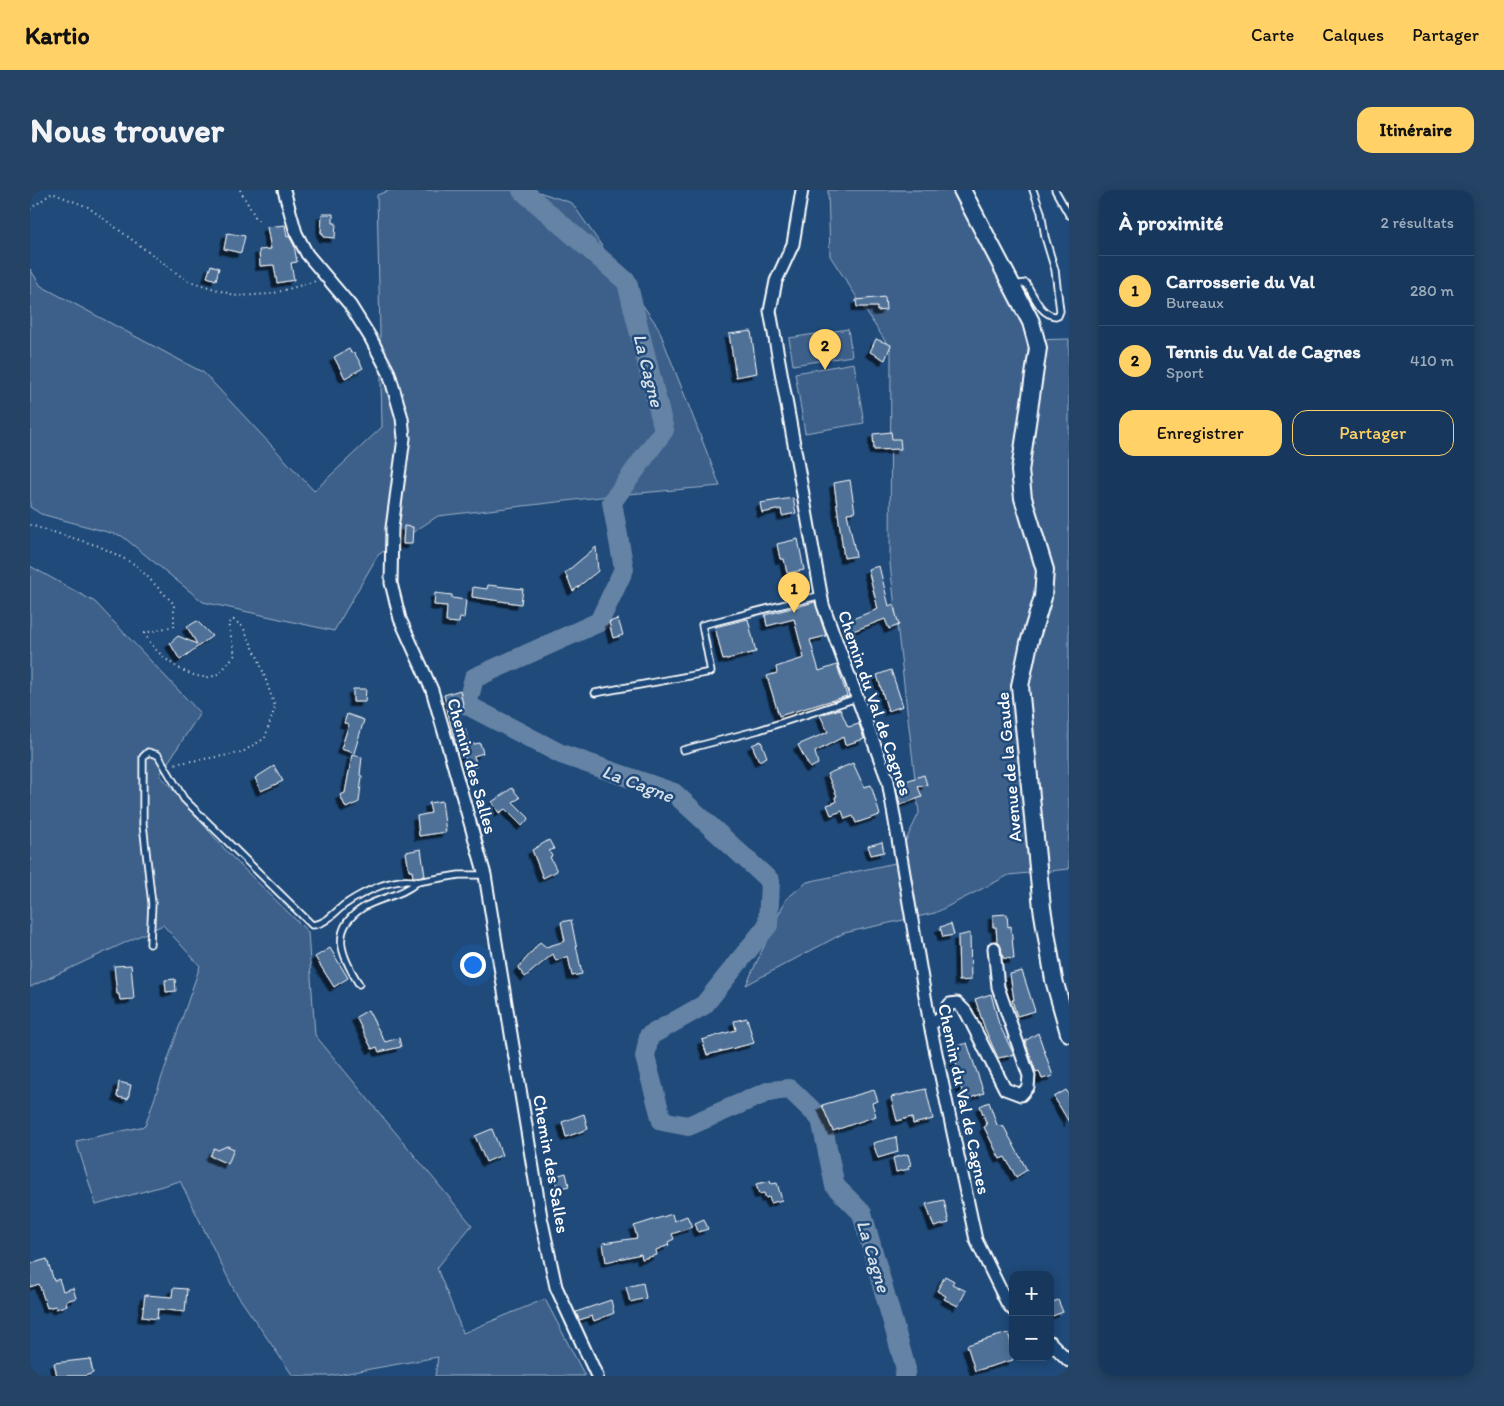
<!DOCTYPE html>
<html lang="fr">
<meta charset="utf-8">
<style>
body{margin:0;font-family:Itim,sans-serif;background:#244365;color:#f1f3f6}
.controls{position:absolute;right:15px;bottom:15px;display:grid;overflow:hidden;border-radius:10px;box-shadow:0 2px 12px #0003}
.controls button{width:45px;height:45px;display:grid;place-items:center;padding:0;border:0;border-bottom:1px solid #365272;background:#17385c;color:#f1f3f6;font:25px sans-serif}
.you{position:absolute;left:442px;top:774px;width:18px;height:18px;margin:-12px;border:4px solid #fff;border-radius:50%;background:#1a73e8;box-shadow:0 0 0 8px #1a73e833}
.badge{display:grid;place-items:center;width:32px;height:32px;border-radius:50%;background:#ffd166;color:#111;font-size:16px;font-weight:700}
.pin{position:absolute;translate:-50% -41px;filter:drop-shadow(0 1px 2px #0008)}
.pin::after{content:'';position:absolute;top:26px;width:18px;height:15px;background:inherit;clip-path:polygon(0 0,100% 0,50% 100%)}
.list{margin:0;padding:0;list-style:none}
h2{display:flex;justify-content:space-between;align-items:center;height:65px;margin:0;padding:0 20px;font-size:21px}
h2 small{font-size:16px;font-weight:400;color:#9eacbb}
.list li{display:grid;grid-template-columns:32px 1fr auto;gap:15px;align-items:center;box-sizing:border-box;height:70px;padding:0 20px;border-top:1px solid #365272}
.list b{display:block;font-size:19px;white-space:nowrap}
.list p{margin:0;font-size:16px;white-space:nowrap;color:#9eacbb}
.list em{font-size:16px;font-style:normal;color:#9eacbb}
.actions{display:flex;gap:10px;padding:15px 20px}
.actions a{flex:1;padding:11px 0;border:1px solid #ffd166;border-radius:15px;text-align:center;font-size:18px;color:#ffd166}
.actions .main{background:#ffd166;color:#111}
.map{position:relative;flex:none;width:1039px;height:1186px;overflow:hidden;border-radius:15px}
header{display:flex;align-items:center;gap:30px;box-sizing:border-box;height:70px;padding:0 25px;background:#ffd166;color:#111}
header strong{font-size:24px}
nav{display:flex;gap:28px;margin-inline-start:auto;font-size:18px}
.intro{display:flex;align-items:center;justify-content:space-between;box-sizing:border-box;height:120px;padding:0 30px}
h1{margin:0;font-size:35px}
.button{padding:12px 22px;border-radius:15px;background:#ffd166;color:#111;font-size:18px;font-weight:700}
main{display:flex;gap:30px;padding:0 30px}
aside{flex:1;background:#17385c;border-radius:15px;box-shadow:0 2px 12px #0003}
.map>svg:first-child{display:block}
.green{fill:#3c618b;stroke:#9eb0c5}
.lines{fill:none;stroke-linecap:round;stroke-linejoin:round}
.river{stroke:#6583a4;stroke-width:20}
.building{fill:#507197;stroke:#fff;filter:url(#shadow)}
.lane-casing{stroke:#fff;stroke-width:9}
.street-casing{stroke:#fff;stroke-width:15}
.secondary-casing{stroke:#fff;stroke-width:20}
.path{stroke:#fff;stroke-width:2;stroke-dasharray:1 4;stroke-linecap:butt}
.lane{stroke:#1f4a7a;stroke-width:5.5}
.street{stroke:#1f4a7a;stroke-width:11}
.secondary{stroke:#1f4a7a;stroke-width:16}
.labels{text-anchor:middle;stroke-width:5;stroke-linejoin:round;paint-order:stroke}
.street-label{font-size:18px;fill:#fff;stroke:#1f4a7a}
.water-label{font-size:19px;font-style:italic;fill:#d8e0e8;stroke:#1f4a7a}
</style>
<header>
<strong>Kartio</strong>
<nav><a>Carte</a><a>Calques</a><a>Partager</a></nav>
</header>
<div class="intro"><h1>Nous trouver</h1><a class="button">Itinéraire</a></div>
<main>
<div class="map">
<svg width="1039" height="1186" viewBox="0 0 1039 1186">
<defs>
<filter id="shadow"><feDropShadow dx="-4.5" dy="4.5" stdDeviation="0" flood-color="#0009"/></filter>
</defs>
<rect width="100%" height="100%" fill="#1f4a7a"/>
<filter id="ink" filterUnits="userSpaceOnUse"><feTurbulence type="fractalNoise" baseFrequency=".02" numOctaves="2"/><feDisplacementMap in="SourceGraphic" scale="10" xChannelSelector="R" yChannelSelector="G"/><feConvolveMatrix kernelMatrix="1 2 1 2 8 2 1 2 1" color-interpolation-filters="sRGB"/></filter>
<g filter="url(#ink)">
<path class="green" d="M360,0H503L542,13L628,137L690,296L587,305L408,326L348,365L304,441L173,412L92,346L11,324L0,317V79L11,96L174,183L284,301L352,237L347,5Z
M798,0H923L974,91L999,150L1039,149V679L979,685L905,723L814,743L716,795L756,709L777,692L865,673L889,623L860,374L861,160L800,66Z
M818,139L822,166L763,175L759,148Z
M824,173L834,233L775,243L765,183Z
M0,376L65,412L170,523L130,585L199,664L278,742L285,845L442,1035L407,1078L433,1143L515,1109L555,1186H405L408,1167L301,1186H263L204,1100L150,991L66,1015L46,951L115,936L170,776L133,735L0,797Z"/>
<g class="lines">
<path class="river" d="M492,0L597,92L634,240L582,312L594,379L569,432L444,488L437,515L531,564L644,603L740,691L738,735L674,815L619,846L615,867L632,931L658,936L740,901L760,899L791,929L805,996L832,1023L876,1179L874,1186"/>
</g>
<path class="building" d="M292,24H303V33H306L305,48L293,47V43H291Z
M255,35L257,47L259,46L264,55L267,72L261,73L264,90L247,93L244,75L230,76L229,60L241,59L237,37Z
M197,43L215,46L211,63L194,59Z
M181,75L189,78L186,90L177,87Z
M855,107L856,120L847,121V117H827L826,110Z
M721,141L727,183L706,187L699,144Z
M846,149L861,155L855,170L840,162Z
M319,159L322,164L324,162L333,178L315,188L304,167Z
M861,242L862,249H870L871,259L844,260L843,244Z
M820,290L825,322L817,323L826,366L814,368L804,293Z
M763,308L766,323L752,326L751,319L732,323L730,313Z
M374,336L383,337L382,354H373Z
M768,349L774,380L757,383L754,369H750L747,354Z
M566,357L568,381L543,401L535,383Z
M849,376L859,416L863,414L869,435L859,439L855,429L815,444L812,433L848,419L838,379Z
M458,395L493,399L491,414L442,407L443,397L457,399Z
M405,403L422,405V408L436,410L434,428L430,427L429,433L416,432L417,416L404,415Z
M785,412L796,446L780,450L789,481L807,475L817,506L749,526L737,486L747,483L746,477L774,468L764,429L737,436L735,425Z
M588,429L593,445L583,448L579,432Z
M718,429L726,462L693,470L685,437Z
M167,431L182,446L150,470L140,453L148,446L167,454L157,437Z
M861,480L873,516L858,521L847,485Z
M323,499H336L335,512H323Z
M430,500L434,519L428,521L433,539L435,538L439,555L450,553L453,563L444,566L447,576L439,579L432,559L427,561L414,505Z
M810,519L818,537L829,534L834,549L815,555L813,547L785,562L788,574L780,578L768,555L798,542L790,525Z
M317,524L334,530L324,563L311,559L319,534L314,533Z
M731,551L737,567L729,571L722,555Z
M322,565L332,567L330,585L332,586L329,612L316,618L310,605L315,603Z
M823,573L834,597L841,595L850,625L826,633L823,626L815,629L812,621L801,625L797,615L806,612L805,607L807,606L797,584Z
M244,576L253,591L231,601L225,588Z
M894,585L897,595L888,597L892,607L870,615L864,587L867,586L873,592Z
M482,598L490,608L483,612L499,628L492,636L475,619L469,623L462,612Z
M412,611L416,642L389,646L387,626L401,623L399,613Z
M519,650L524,659L519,661L522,666L520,667L527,681L513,688L502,660Z
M852,652L854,662L841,665L838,656Z
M391,659L395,686L383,687L382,681H379L376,662Z
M977,724L978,737L981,736L984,769L973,768L971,757L967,751L966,737H963V725Z
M541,730L552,784L542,786L538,766L526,771L523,764L495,787L488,778L510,752L516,757L535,751L531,732Z
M921,734L924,745L913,747L910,737Z
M940,743L941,790L929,791L928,746Z
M300,758L318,788L304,797L285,767Z
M101,775L104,809L90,810L89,804H87L84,776Z
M992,781L1005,821L987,826L982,810H984L980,784Z
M145,789L146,801L136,802L135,790Z
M961,804L969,834L984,865L968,868L955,839L945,809Z
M338,820L355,852L369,848L371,857L349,862L347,857L342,859L326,827Z
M717,828L724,853L677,865L672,850L706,840L704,831Z
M1008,843L1023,886L1012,889L1009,881L1006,882L995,851Z
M937,853L954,903L935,910L928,889H931L921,858Z
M89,892L101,895L98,909L87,907Z
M896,899L903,929L883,934L882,927L867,931L861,907Z
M844,900L848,911L842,913L846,926L803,941L792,915Z
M1036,900L1039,905V932L1024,907Z
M959,912L967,935L974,937L997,980L986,987L975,967L970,969L954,937L957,935L950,916Z
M554,924L558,939L536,947L532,932Z
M462,939L472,965L456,972L445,946Z
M866,947L868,962L848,968L843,953Z
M197,956L204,959L198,974L180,966L184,958L188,960Z
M878,964L881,975L878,976L879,979L866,982L863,968Z
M536,983L539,996L527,999L525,986Z
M740,991L741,994L747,993L752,1010L741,1013L739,1007L736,1008L734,1003L729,1004L726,994Z
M914,1010L919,1033L904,1037L896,1014Z
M642,1024L644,1031L657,1026L662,1037L642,1044L644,1049L638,1052L639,1055L626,1060L627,1065L612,1069L611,1064L576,1072L573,1053L607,1048L604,1036Z
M674,1029L678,1039L668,1042L665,1033Z
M17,1069L24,1091L29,1089L33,1101L43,1098L46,1108L36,1111L37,1115L26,1119L25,1116L17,1118L9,1094L0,1097V1074Z
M915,1086L924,1091L922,1094L936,1101L928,1116L914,1109L916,1106L907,1101Z
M613,1093L616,1108L600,1112L596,1097Z
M143,1098L157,1099L155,1122L128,1119L127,1129L112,1127L115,1105L142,1107Z
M581,1110L584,1123L564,1131L562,1126L549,1130L546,1122Z
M1028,1110L1033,1122L1020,1127V1113Z
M978,1143L983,1159V1170L945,1181L937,1155Z
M60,1169L63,1183L55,1186H27L24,1173Z"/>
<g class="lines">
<g class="lane-casing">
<path id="lane" d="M1025,0L1039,25
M984,95L996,93C1004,106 1011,127 1028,126L1030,121L1025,80L1015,47L1011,22L1003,0
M565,503L681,482L672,435L792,405
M653,560L729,540L827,508
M120,754L122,714L113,634V567L118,562L128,565L154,609L282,735C296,734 304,723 314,715C333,702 364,686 387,692L429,685H455
M329,794C312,767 298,739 334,717C351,707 372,706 387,692"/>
</g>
<g class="street-casing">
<path id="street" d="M254,0L266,43L277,64L320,115L340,147L359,183L372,228L374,248L362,338L361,393L370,429L402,500L455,685L511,1027L526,1097L567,1186
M772,0L763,54L746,91L740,121L793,415L858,591L900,835L946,1050L977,1113L983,1120
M900,835L911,827L920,814L927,813L936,822L975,899L991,905L998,897L999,886L968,797L964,758
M1020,1152L1039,1171"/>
</g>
<g class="secondary-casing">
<path id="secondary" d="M932,0L1001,132L1008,158L990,281L993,308L1015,380L1013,407L999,453L990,496L1012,718L1024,790L1039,843"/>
</g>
<path class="path" d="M210,0L227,30L232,31
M0,19L22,3L58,17L156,90L207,106L241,104L286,91
M0,335L69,356L106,375L144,414V436L115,443C122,463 164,496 186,485C193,481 199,471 205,465L198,433L204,430L213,437L229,470L245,517L235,548L211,563L143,574"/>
<use href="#lane" class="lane"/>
<use href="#street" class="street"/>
<use href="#secondary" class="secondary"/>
</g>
</g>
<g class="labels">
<g class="street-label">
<text transform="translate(845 513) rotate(71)" y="6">Chemin du Val de Cagnes</text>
<text transform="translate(442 576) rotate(74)" y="6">Chemin des Salles</text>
<text transform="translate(979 577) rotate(-95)" y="6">Avenue de la Gaude</text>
<text transform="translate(934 909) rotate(78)" y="6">Chemin du Val de Cagnes</text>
<text transform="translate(521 974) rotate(80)" y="6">Chemin des Salles</text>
</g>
<g class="water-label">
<text transform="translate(619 180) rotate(76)" y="7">La Cagne</text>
<text transform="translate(608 593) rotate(21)" y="7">La Cagne</text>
<text transform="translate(844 1066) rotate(73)" y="7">La Cagne</text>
</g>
</g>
</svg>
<div class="controls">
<button>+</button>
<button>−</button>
</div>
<div class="you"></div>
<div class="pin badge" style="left:764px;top:423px">1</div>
<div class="pin badge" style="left:795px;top:180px">2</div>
</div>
<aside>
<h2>À proximité<small>2 résultats</small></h2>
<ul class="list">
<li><span class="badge">1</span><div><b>Carrosserie du Val</b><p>Bureaux</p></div><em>280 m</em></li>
<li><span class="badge">2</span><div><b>Tennis du Val de Cagnes</b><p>Sport</p></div><em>410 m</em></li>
</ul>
<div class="actions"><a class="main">Enregistrer</a><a>Partager</a></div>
</aside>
</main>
